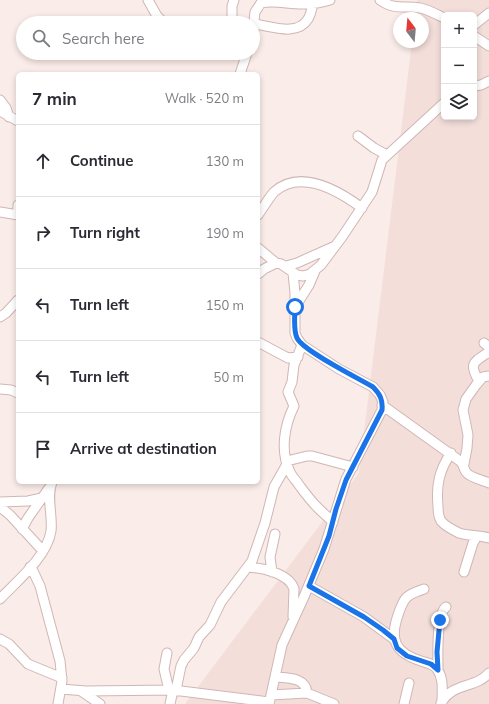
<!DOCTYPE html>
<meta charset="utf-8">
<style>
body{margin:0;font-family:Mulish,sans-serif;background:#f2f2f3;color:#2b2b33}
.controls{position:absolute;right:12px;top:12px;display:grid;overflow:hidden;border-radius:6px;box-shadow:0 2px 6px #0003}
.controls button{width:36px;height:36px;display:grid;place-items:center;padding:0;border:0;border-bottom:1px solid #e1e1e2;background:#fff;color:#2b2b33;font:20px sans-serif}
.compass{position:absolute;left:393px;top:12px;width:36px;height:36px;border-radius:50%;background:#fff;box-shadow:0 2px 6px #0003;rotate:344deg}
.stop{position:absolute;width:12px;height:12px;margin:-9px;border:3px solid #1a73e8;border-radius:50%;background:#fff}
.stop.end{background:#1a73e8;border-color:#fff;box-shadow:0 1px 4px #0008}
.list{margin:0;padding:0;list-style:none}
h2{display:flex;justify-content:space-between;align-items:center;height:52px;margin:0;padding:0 16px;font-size:17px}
h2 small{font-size:13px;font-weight:400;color:#7c7c81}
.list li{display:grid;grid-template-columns:26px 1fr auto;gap:12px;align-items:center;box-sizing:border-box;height:72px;padding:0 16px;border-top:1px solid #e1e1e2}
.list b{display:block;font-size:15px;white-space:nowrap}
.list em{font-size:13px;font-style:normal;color:#7c7c81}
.icon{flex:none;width:22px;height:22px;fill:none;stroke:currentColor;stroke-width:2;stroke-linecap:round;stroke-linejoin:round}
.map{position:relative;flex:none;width:489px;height:704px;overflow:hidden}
.search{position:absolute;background:#fff;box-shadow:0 2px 6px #0003;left:16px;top:16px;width:244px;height:44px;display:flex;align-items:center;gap:10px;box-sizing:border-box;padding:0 14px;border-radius:22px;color:#7c7c81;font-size:15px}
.panel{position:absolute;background:#fff;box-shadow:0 2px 6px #0003;left:16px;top:72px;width:244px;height:412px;border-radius:6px}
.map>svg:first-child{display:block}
.residential{fill:#f3deda;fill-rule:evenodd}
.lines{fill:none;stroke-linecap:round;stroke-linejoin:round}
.minor-casing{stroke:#d0b6b5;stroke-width:11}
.minor{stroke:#fff;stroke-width:9}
.route{stroke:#1a73e8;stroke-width:5}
</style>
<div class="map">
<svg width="489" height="704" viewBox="0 0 489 704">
<rect width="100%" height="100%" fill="#faece8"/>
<path class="residential" d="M417,0H489V704H185L359,473L412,42H423V18H414ZM444,15H474V117H444Z"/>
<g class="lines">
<g class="minor-casing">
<path id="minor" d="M148,0L157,16L164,23
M380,0C396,11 404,5 420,8C429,10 436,14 444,18
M232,23V6L234,0
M254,24C271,26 297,37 308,19C311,14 312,8 313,3
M474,25L489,13
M253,30L255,12L261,3C274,0 288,4 302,4C311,4 321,3 330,0
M474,36L489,46
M234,53L246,56
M240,74L247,53
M474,86L481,85L489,81
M0,100L6,108L9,117
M0,111L18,121
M358,136L374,148L387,155
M18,205V212
M0,212L18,215
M258,215C263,208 268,199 274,192C301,168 339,191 362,208
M258,248L276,263
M286,266L297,263L335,246
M258,274L264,269L276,263L281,264L297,275L303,276L310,274L321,265L342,237L372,192L382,160L444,103
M295,307L309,285L315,271
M0,317L6,313L18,300
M258,342L288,358L298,357
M484,343L489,347
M302,345L294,365L292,382L288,392L294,406C284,426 280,452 290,472C292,477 297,481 299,485C305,493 310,500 317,507C322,512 327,516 333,522
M479,381C468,363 474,362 489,352
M0,389L11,390L18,393
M382,405L460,461C464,464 463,468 466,472C470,478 483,480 489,483
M451,453C439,470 436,486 438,506C438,511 438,516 441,521C445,526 453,530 459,533C468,536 479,535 489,538
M287,461L307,456H312L353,467
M464,464L467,448L468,435L463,410L466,399L476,385L483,377L489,376
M0,502L28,501L42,498
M0,507L10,515L43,551
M22,529L28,518L49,488
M30,567L33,571L40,586L60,661L62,681L58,704
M248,567C262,568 289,573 294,589L293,617
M272,572L270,557L275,534
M464,572L473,543L477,536
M309,586L364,617L394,639
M424,589C406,595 404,597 398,615C389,641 396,653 421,661C427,663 434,664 437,669C444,678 442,691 442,702
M0,599C17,581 47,557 51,531C53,515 46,498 52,482
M0,639L9,644L28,664L62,678
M167,653L164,669L169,690
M438,670C438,657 436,614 446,607
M275,677C287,678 306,677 307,693
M61,689L86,691L173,690L269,702
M176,690L181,666L184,660L194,648L199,637L210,625L221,602L252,561L265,523L274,487L287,464
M81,691L100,704
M271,695L307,693L334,704
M441,703C453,682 475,689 489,673
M170,704L173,690
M269,704L282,645L303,599L324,549L346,479L382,410L383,402L380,395L373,387L339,369L302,345L297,338L295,333V293L293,273
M404,704L409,683"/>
</g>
<use href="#minor" class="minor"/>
</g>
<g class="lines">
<path class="route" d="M295,307C295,316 293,329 297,338C303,351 358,378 373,387C380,394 383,400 382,410L346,480L336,509L329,536L309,586L364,617L383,630L394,639L397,648L407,656L431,664L438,670L437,652L440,620"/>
</g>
</svg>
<div class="controls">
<button>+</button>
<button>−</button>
<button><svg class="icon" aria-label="layers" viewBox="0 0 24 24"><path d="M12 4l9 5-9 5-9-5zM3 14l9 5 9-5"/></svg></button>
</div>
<svg class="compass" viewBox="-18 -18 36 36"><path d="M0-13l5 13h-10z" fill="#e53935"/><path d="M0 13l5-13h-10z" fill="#7c7c81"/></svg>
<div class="stop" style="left:295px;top:307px"></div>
<div class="stop end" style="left:440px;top:620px"></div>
<div class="search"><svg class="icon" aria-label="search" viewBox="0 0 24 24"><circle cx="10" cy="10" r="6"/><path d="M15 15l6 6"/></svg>Search here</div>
<section class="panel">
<h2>7 min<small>Walk · 520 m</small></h2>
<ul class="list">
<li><svg class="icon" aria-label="ahead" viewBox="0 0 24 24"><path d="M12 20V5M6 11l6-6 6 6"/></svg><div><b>Continue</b></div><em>130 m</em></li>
<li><svg class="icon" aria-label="right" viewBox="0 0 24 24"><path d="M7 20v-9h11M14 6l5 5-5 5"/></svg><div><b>Turn right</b></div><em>190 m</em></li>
<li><svg class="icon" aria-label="left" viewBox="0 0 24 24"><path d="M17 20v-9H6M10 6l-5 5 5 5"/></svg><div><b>Turn left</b></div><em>150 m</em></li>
<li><svg class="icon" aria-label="left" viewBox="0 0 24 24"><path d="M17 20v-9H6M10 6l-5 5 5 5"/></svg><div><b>Turn left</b></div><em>50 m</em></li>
<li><svg class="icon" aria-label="arrive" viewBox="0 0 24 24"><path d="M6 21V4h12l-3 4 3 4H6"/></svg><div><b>Arrive at destination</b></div></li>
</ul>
</section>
</div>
